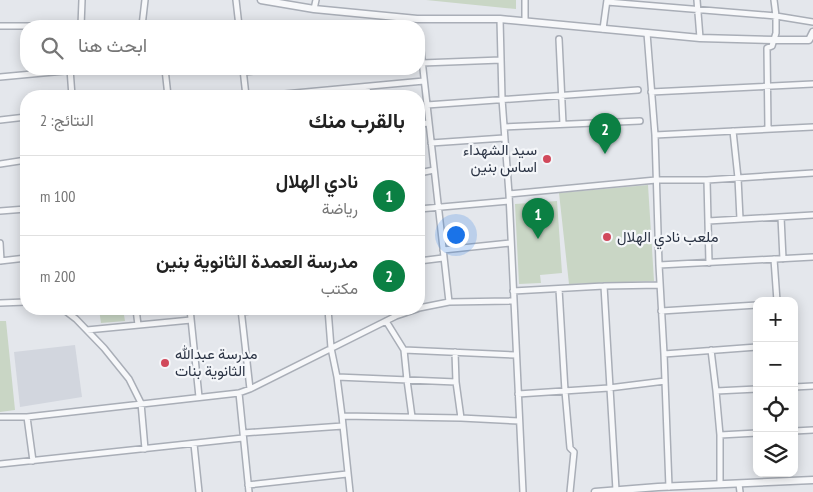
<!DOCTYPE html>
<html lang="ar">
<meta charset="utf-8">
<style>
body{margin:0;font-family:"PT Sans Narrow",Vazirmatn,sans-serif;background:#f6f6f6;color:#222;direction:rtl}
.controls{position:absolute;right:15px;bottom:15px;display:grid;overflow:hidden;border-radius:10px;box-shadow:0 2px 12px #0003}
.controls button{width:45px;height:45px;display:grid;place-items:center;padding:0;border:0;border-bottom:1px solid #e0e0e0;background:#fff;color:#222;font:25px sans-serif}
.you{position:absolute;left:455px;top:234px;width:18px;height:18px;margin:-12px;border:4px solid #fff;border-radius:50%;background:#1a73e8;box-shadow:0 0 0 8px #1a73e833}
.badge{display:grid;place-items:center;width:32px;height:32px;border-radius:50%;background:#0b8043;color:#fff;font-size:16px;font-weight:700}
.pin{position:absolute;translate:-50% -41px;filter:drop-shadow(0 1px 2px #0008)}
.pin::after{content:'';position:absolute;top:26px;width:18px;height:15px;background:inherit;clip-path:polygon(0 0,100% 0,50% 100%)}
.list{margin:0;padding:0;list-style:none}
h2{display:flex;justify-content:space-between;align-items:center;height:65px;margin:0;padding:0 20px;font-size:21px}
h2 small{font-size:16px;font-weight:400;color:#767676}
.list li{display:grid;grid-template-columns:32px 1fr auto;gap:15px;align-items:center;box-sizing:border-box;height:80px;padding:0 20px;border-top:1px solid #e0e0e0}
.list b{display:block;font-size:19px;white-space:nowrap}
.list p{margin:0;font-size:16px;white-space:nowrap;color:#767676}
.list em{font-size:16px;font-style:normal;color:#767676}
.icon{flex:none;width:28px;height:28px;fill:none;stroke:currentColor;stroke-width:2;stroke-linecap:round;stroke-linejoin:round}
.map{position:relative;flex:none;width:813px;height:492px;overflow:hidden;direction:ltr}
.search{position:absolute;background:#fff;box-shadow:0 2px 12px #0003;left:20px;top:20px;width:405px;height:55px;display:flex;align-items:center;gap:12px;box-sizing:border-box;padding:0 18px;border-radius:20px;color:#767676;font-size:19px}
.panel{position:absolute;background:#fff;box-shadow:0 2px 12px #0003;left:20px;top:90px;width:405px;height:225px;border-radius:20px;direction:rtl}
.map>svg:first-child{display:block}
.built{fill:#d2d6de}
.green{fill:#c9d6c5}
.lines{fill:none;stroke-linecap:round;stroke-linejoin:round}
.minor-casing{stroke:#a9aeb7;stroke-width:8}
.tertiary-casing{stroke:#a9aeb7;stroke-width:9}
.minor{stroke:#f7f8fa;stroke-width:5}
.tertiary{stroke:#f7f8fa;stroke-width:6}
.poi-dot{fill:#d1495b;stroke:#f4f6f9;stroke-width:2}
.labels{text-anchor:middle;stroke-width:4.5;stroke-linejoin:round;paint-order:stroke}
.poi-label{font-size:15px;fill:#2b3445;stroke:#f4f6f9;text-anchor:start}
</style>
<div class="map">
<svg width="813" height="492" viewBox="0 0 813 492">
<rect width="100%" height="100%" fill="#e4e7ec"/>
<path class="built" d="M75,345L82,397L20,407L14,352Z"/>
<path class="green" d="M426,0H516V9Z
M648,185L654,281L569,284L559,193Z
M557,201L562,273L540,275L541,283L519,284L515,204Z
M99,309H123L125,321L101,323Z
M0,321H6L15,410L0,412Z"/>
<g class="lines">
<g class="minor-casing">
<path id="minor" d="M236,0L239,26
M697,0L700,38
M607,2L776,16L813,22
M314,9L316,0
M500,19L502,99L509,194L523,492
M525,20V0
M0,26H38
M81,26L82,0
M142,26L145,0
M603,29L607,0
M419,33L449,302
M647,33L655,135L659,265L664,354L669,487
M559,39L563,124
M422,63L501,60
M70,69L72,96
M165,69L168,96
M243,69L246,96
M244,72L272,69
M0,77L86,69
M367,87L368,96
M651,92L813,84
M263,96L424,81
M427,105L638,90
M0,120L26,117
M419,124L429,123
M504,127L640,121
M768,129L767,48L772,46L776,33V16L774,0
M733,131L738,178L740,219
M655,135L813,127
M431,143L504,138
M0,164L26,160
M419,173L434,170
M707,180L709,263
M509,194L656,180H707L813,173
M419,209L509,201
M0,211L26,209
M781,217L783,259
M708,221L813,215
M0,243L1,261
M443,250L511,243
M774,259L777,301
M0,261L26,258
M419,261L443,258
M659,265L813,257
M604,286L616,490
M559,289L565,391L570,448L574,452L570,492
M513,291L604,286L660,285
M0,303L26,302
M419,308L449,302L513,301
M63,309L76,319L104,348L129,379L141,403L145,449
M136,309L138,325
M190,309L199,397
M241,309L250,389
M328,309L331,348L337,377L342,416L350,492
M661,311L757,305
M241,312L265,309
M386,321L404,350L407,380L412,417
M87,330L191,320
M404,350L516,355
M711,350L716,391
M455,352L456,382L461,418
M664,354L757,347
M337,377L456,382
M794,387L813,386
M239,393L249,492
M518,394L609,388L665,381
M342,416L461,418L519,421
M0,417H27L239,393L250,389L396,316L417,309
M27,417L33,461
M794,431L813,430
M243,433L343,426
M720,435L757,433
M194,444L199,492
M0,464L243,438
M720,484V435L716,391L757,389
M739,484L740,492
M248,485L347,474"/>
</g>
<g class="tertiary-casing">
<path id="tertiary" d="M261,0L314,9L417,19H500L700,38L774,40H809L813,32
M595,492L658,487L813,480"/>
</g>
<use href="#minor" class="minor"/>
<use href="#tertiary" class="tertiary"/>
</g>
<g class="poi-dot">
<circle cx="547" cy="159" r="5"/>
<circle cx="607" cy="237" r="5"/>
<circle cx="165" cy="363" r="5"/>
</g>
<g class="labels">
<g class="poi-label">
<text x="537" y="155" text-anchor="end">سيد الشهداء<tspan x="537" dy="17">اساس بنين</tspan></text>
<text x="617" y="242">ملعب نادي الهلال</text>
<text x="175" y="359">مدرسة عبدالله<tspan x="175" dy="17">الثانوية بنات</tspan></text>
</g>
</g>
</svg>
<div class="controls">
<button>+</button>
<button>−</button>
<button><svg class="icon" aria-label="locate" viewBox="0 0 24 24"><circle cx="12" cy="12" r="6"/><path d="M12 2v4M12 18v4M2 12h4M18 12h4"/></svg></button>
<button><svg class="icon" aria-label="layers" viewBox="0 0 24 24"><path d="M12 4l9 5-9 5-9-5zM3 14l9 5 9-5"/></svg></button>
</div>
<div class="you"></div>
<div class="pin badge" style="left:538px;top:239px">1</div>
<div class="pin badge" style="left:605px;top:154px">2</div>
<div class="search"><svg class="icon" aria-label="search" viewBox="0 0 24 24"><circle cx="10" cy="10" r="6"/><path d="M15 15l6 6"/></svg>ابحث هنا</div>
<section class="panel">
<h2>بالقرب منك<small>النتائج: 2</small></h2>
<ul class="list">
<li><span class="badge">1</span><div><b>نادي الهلال</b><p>رياضة</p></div><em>100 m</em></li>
<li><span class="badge">2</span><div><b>مدرسة العمدة الثانوية بنين</b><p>مكتب</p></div><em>200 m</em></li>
</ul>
</section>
</div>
